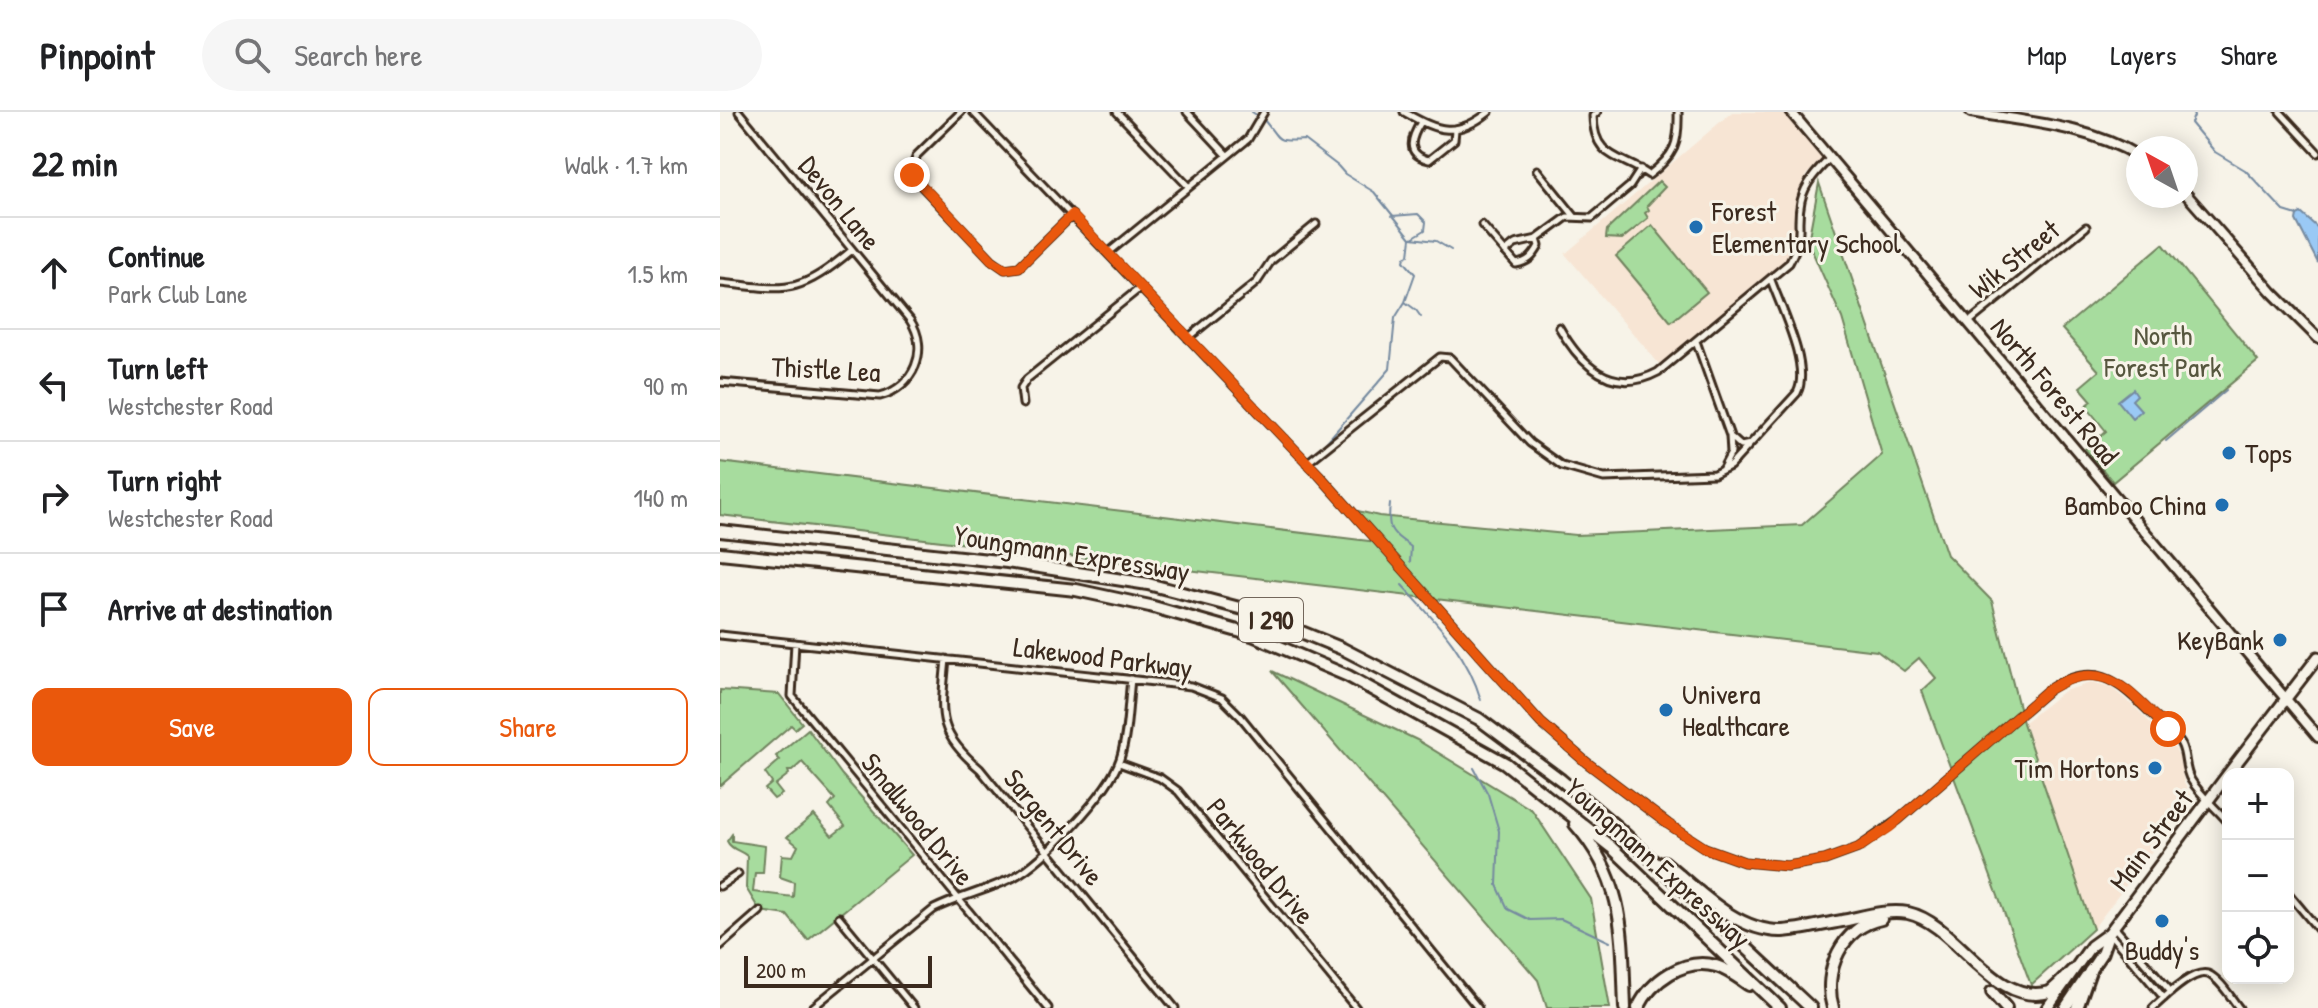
<!DOCTYPE html>
<meta charset="utf-8">
<style>
body{margin:0;font-family:"Patrick Hand",sans-serif;background:#f6f6f6;color:#202124}
.controls{position:absolute;right:24px;bottom:24px;display:grid;overflow:hidden;border-radius:16px;box-shadow:0 4px 20px #0003}
.controls button{width:72px;height:72px;display:grid;place-items:center;padding:0;border:0;border-bottom:2px solid #e0e0e0;background:#fff;color:#202124;font:40px sans-serif}
.compass{position:absolute;left:1406px;top:24px;width:72px;height:72px;border-radius:50%;background:#fff;box-shadow:0 4px 20px #0003;rotate:320deg}
.scale{position:absolute;left:24px;bottom:20px;width:188px;box-sizing:border-box;padding-left:8px;border:4px solid #3b2a1e;border-top:0;font-size:22px;line-height:28px;white-space:nowrap;color:#3b2a1e;-webkit-text-stroke:6px #f7f3e8;paint-order:stroke}
.stop{position:absolute;width:24px;height:24px;margin:-18px;border:6px solid #ea580c;border-radius:50%;background:#fff}
.stop.end{background:#ea580c;border-color:#fff;box-shadow:0 2px 8px #0008}
.list{margin:0;padding:0;list-style:none}
h2{display:flex;justify-content:space-between;align-items:center;height:104px;margin:0;padding:0 32px;font-size:34px}
h2 small{font-size:26px;font-weight:400;color:#757577}
.list li{display:grid;grid-template-columns:52px 1fr auto;gap:24px;align-items:center;box-sizing:border-box;height:112px;padding:0 32px;border-top:2px solid #e0e0e0}
.list b{display:block;font-size:30px;white-space:nowrap}
.list p{margin:0;font-size:26px;white-space:nowrap;color:#757577}
.list em{font-size:26px;font-style:normal;color:#757577}
.actions{display:flex;gap:16px;padding:24px 32px}
.actions a{flex:1;padding:18px 0;border:2px solid #ea580c;border-radius:16px;text-align:center;font-size:28px;color:#ea580c}
.actions .main{background:#ea580c;color:#fff}
.icon{flex:none;width:44px;height:44px;fill:none;stroke:currentColor;stroke-width:2;stroke-linecap:round;stroke-linejoin:round}
.map{position:relative;flex:none;width:1598px;height:896px;overflow:hidden}
header{display:flex;align-items:center;gap:48px;box-sizing:border-box;height:112px;padding:0 40px;background:#fff;border-bottom:2px solid #e0e0e0}
header strong{font-size:38px}
nav{display:flex;gap:44px;margin-inline-start:auto;font-size:28px}
.search{width:560px;height:72px;background:#f6f6f6;display:flex;align-items:center;gap:20px;box-sizing:border-box;padding:0 28px;border-radius:44px;color:#757577;font-size:30px}
main{display:flex}
aside{flex:1;background:#fff}
.map>svg:first-child{display:block}
.built{fill:#f7e5d4}
.green{fill:#a7dc9e;stroke:#71835e;stroke-width:2}
.water{fill:#9ac9f5;stroke:#74899f;stroke-width:2}
.lines{fill:none;stroke-linecap:round;stroke-linejoin:round}
.stream{stroke:#74899f;stroke-width:2}
.street-casing{stroke:#3b2a1e;stroke-width:11}
.secondary-casing{stroke:#3b2a1e;stroke-width:14}
.primary-casing{stroke:#3b2a1e;stroke-width:15}
.highway-casing{stroke:#3b2a1e;stroke-width:16}
.street{stroke:#f7f3e8;stroke-width:5}
.secondary{stroke:#f7f3e8;stroke-width:8}
.primary{stroke:#f7f3e8;stroke-width:9}
.highway{stroke:#f7f3e8;stroke-width:10}
.route{stroke:#ea580c;stroke-width:10}
.poi-dot{fill:#1f6fb2;stroke:#f7f3e8;stroke-width:3}
.labels{text-anchor:middle;stroke-width:6;stroke-linejoin:round;paint-order:stroke}
.shield{fill:#f7f3e8;stroke:#73665b;stroke-width:2}
.shield-label{font-size:26px;font-weight:bold;fill:#3b2a1e}
.street-label{font-size:28px;fill:#3b2a1e;stroke:#f7f3e8}
.poi-label{font-size:28px;fill:#3b2a1e;stroke:#f7f3e8;text-anchor:start}
.park-label{font-size:28px;fill:#56563e;stroke:#f7f3e8}
</style>
<header>
<strong>Pinpoint</strong>
<div class="search"><svg class="icon" aria-label="search" viewBox="0 0 24 24"><circle cx="10" cy="10" r="6"/><path d="M15 15l6 6"/></svg>Search here</div>
<nav><a>Map</a><a>Layers</a><a>Share</a></nav>
</header>
<main>
<aside>
<h2>22 min<small>Walk · 1.7 km</small></h2>
<ul class="list">
<li><svg class="icon" aria-label="ahead" viewBox="0 0 24 24"><path d="M12 20V5M6 11l6-6 6 6"/></svg><div><b>Continue</b><p>Park Club Lane</p></div><em>1.5 km</em></li>
<li><svg class="icon" aria-label="left" viewBox="0 0 24 24"><path d="M17 20v-9H6M10 6l-5 5 5 5"/></svg><div><b>Turn left</b><p>Westchester Road</p></div><em>90 m</em></li>
<li><svg class="icon" aria-label="right" viewBox="0 0 24 24"><path d="M7 20v-9h11M14 6l5 5-5 5"/></svg><div><b>Turn right</b><p>Westchester Road</p></div><em>140 m</em></li>
<li><svg class="icon" aria-label="arrive" viewBox="0 0 24 24"><path d="M6 21V4h12l-3 4 3 4H6"/></svg><div><b>Arrive at destination</b></div></li>
</ul>
<div class="actions"><a class="main">Save</a><a>Share</a></div>
</aside>
<div class="map">
<svg width="1598" height="896" viewBox="0 0 1598 896">
<rect width="100%" height="100%" fill="#f7f3e8"/>
<filter id="ink" filterUnits="userSpaceOnUse"><feTurbulence type="fractalNoise" baseFrequency=".0125" numOctaves="2"/><feDisplacementMap in="SourceGraphic" scale="16" xChannelSelector="R" yChannelSelector="G"/><feConvolveMatrix kernelMatrix="1 2 1 2 8 2 1 2 1" color-interpolation-filters="sRGB"/></filter>
<g filter="url(#ink)">
<path class="built" d="M1012,0H1062L1103,46L1086,63L1080,76L1077,88L1075,128L1071,142L1060,154L940,253L845,142Z
M1371,571L1392,576L1419,599L1455,637L1459,643L1464,671L1472,686L1373,817L1303,611L1344,579Z"/>
<path class="green" d="M939,69L945,75L927,94L929,98L925,101L928,106L902,127L886,126L887,118Z
M1099,71L1227,443L1272,489L1303,611L1373,817L1311,873L1202,579L1216,566L1199,546L1184,559L1157,539L0,403V350L657,430L629,397L659,404L856,423L1082,413L1162,343L1122,206L1088,130Z
M932,113L987,180L951,210L896,144Z
M1443,132L1538,249L1393,370L1365,337L1386,319L1366,294L1372,289L1360,275L1379,259L1342,217Z
M552,559L697,628L812,698L871,787L890,896H827L818,868Z
M0,578L59,582L82,611L75,617L71,613L0,674Z
M88,617L122,663L192,743L88,828L67,803L40,799L26,776L27,744C20,738 11,738 7,729L12,722V729L45,734L43,761H35L33,780L73,785L74,770L60,765L62,743L73,744L78,734L67,725L94,703L112,724L125,714L109,694L115,687L82,650L72,659H68L69,662L55,673L62,682L54,687L45,677L52,671L45,661L60,648L56,644Z"/>
<path class="water" d="M1581,101L1598,116V151L1576,108L1577,103Z
M1413,277L1417,283L1412,288L1421,298L1412,306L1398,289Z"/>
<g class="lines">
<path class="stream" d="M532,0L538,4
M1472,0L1474,4L1471,11L1495,40L1525,58L1564,99L1577,103
M544,8C561,28 553,30 584,28L618,54L625,62L654,80L691,126L689,143L685,145L684,149L695,162L685,190L675,206L670,257L603,334
M672,104L698,102L706,110L705,118L692,126
M692,126L716,129L731,138
M685,190L696,198L701,205
M1446,329L1506,278
M670,392C667,419 670,419 691,435L690,450
M682,473C715,509 747,540 761,588
M754,656L768,682L779,719L777,773L788,797L810,808L841,807L890,830"/>
<g class="street-casing">
<path id="street" d="M241,0L197,43L191,59L197,69L272,148L285,157L299,155L352,103
M253,0L599,363L821,611L866,650L948,712L985,736L1024,750L1067,754L1105,748L1138,736L1178,708L1328,578C1374,548 1396,567 1430,600C1440,610 1454,620 1461,632C1467,643 1464,657 1471,668C1480,683 1496,696 1508,710
M397,0L468,74
M467,0L507,43
M684,0C719,20 736,26 769,0
M877,0L873,4C874,48 901,43 929,63C955,43 959,32 958,0
M1560,0L1598,41
M701,10C691,26 685,42 709,48L734,28L735,18
M817,58L855,105
M762,113L796,152C808,150 813,145 819,134L817,127
M785,140L795,132L817,127L847,105L872,106L910,74L921,57
M388,141L528,27L544,0
M0,171C68,178 77,184 132,138
M1249,210L1366,115
M839,215C860,252 891,285 938,260L1069,151C1086,120 1075,117 1081,89C1085,71 1098,58 1110,46
M468,226L537,170L551,149L596,112
M976,229L1010,324L1011,341L1003,356
M0,270L160,284C194,275 210,238 190,208L19,0
M303,292L301,276L307,267L420,176
M1012,326L1021,334L1030,332
M587,351L720,245L730,246L810,331L842,354L884,366L994,362L1010,354L1077,281C1091,255 1061,196 1051,168
M0,523L471,574L502,586L521,605L758,896
M75,531L72,584L328,896
M226,547C221,602 215,619 260,657L455,896
M399,651L440,666L458,679L636,896
M0,774L18,762
M1568,781L1598,817
M119,805L194,896
M1394,815L1451,880
M1389,821L1444,886
M0,834L40,799
M92,896L214,797C240,784 269,778 294,765C325,748 389,680 400,647C408,622 408,593 411,567
M1433,896C1444,886 1472,857 1488,862C1500,867 1511,886 1519,896"/>
</g>
<g class="secondary-casing">
<path id="secondary" d="M1071,0L1598,625
M1251,0C1307,10 1369,14 1418,44
M1466,82L1552,180L1598,226"/>
</g>
<g class="primary-casing">
<path id="primary" d="M1508,662L1598,545
M1327,896L1371,834L1389,821L1508,662
M1345,896L1382,841L1389,821"/>
</g>
<g class="highway-casing">
<path id="highway" d="M0,419L287,450L428,472L527,498L623,537L759,607L841,668L898,716L1091,896
M0,441L356,478L430,494L532,523L628,564L785,651L891,735L1060,896
M855,712C906,769 902,824 905,896
M944,750C977,777 1016,820 1062,819C1082,818 1103,812 1122,809C1143,805 1167,797 1188,801C1238,812 1273,896 1330,880C1338,874 1345,866 1352,859
M1272,880L1286,896
M918,896C931,869 964,845 996,854C1007,857 1019,866 1029,873
M1113,896C1102,859 1122,815 1161,807
M1357,896L1370,859"/>
</g>
<use href="#street" class="street"/>
<use href="#secondary" class="secondary"/>
<use href="#primary" class="primary"/>
<use href="#highway" class="highway"/>
</g>
</g>
<g class="lines" filter="url(#ink)">
<path class="route" d="M192,63L272,148L285,157L299,155L352,103L599,363L821,611L866,650L948,712L985,736L1024,750L1067,754L1105,748L1138,736L1170,715L1328,578C1385,542 1408,580 1448,617"/>
</g>
<g class="poi-dot">
<circle cx="976" cy="115" r="8"/>
<circle cx="1509" cy="341" r="8"/>
<circle cx="1502" cy="393" r="8"/>
<circle cx="1560" cy="528" r="8"/>
<circle cx="946" cy="598" r="8"/>
<circle cx="1435" cy="656" r="8"/>
<circle cx="1442" cy="809" r="8"/>
</g>
<g class="labels">
<rect class="shield" x="519" y="486" width="64" height="44" rx="6"/>
<g class="shield-label">
<text x="551" y="517">I 290</text>
</g>
<g class="street-label">
<text transform="translate(120 91) rotate(51)" y="10">Devon Lane</text>
<text transform="translate(1294 147) rotate(-39)" y="10">Wik Street</text>
<text transform="translate(106 257) rotate(3)" y="10">Thistle Lea</text>
<text transform="translate(1335 279) rotate(50)" y="10">North Forest Road</text>
<text transform="translate(352 441) rotate(9)" y="10">Youngmann Expressway</text>
<text transform="translate(383 545) rotate(7)" y="10">Lakewood Parkway</text>
<text transform="translate(198 707) rotate(51)" y="10">Smallwood Drive</text>
<text transform="translate(334 715) rotate(51)" y="10">Sargent Drive</text>
<text transform="translate(1431 728) rotate(-53)" y="10">Main Street</text>
<text transform="translate(541 749) rotate(51)" y="10">Parkwood Drive</text>
<text transform="translate(938 751) rotate(42)" y="10">Youngmann Expressway</text>
</g>
<g class="poi-label">
<text x="992" y="109">Forest<tspan x="992" dy="32">Elementary School</tspan></text>
<text x="1525" y="351">Tops</text>
<text x="1486" y="403" text-anchor="end">Bamboo China</text>
<text x="1544" y="538" text-anchor="end">KeyBank</text>
<text x="962" y="592">Univera<tspan x="962" dy="32">Healthcare</tspan></text>
<text x="1419" y="666" text-anchor="end">Tim Hortons</text>
<text x="1442" y="848" text-anchor="middle">Buddy's</text>
</g>
<g class="park-label">
<text x="1443" y="233">North<tspan x="1443" dy="32">Forest Park</tspan></text>
</g>
</g>
</svg>
<div class="controls">
<button>+</button>
<button>−</button>
<button><svg class="icon" aria-label="locate" viewBox="0 0 24 24"><circle cx="12" cy="12" r="6"/><path d="M12 2v4M12 18v4M2 12h4M18 12h4"/></svg></button>
</div>
<svg class="compass" viewBox="-18 -18 36 36"><path d="M0-13l5 13h-10z" fill="#e53935"/><path d="M0 13l5-13h-10z" fill="#757577"/></svg>
<div class="scale">200 m</div>
<div class="stop" style="left:1448px;top:617px"></div>
<div class="stop end" style="left:192px;top:63px"></div>
</div>
</main>
